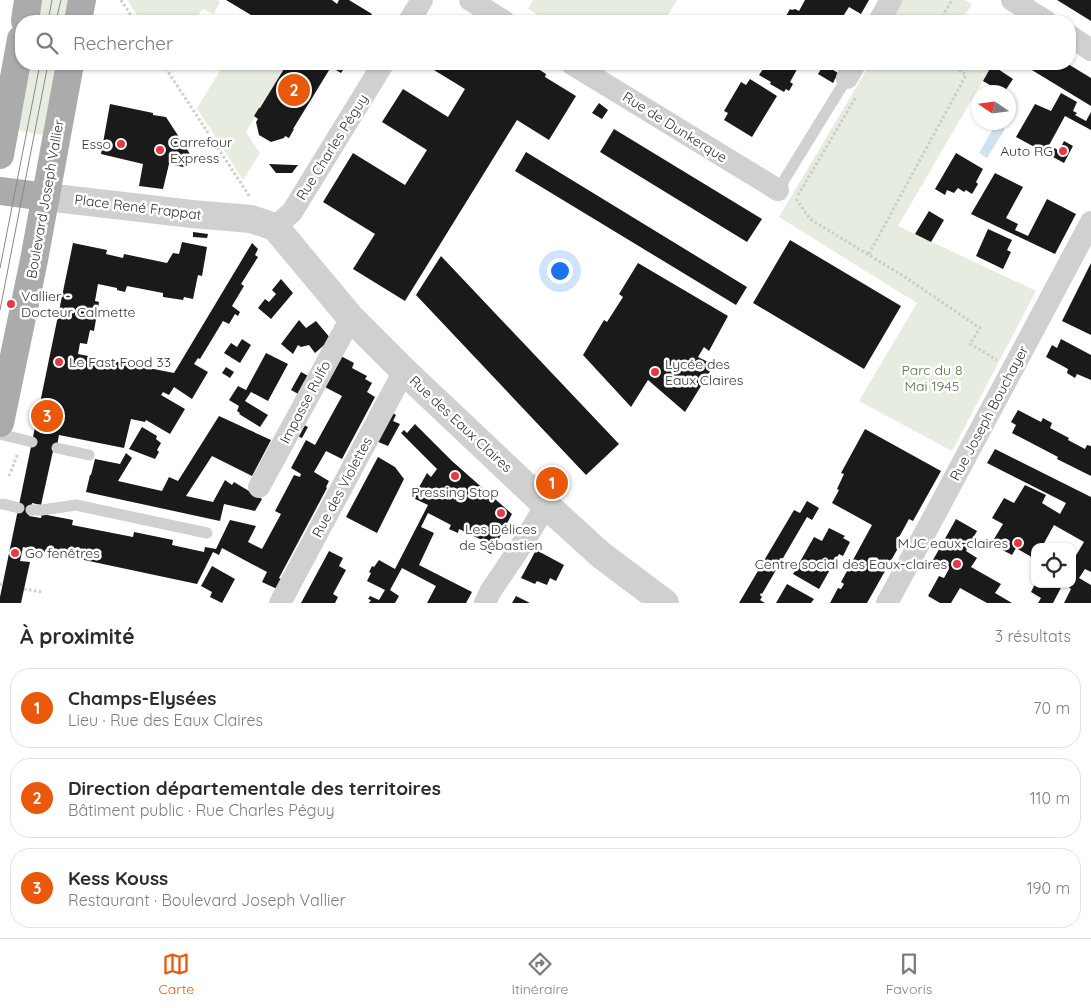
<!DOCTYPE html>
<html lang="fr">
<meta charset="utf-8">
<style>
body{margin:0;font-family:Quicksand,sans-serif;background:#f7f7f7;color:#2b2b33}
.controls{position:absolute;right:15px;bottom:15px;display:grid;overflow:hidden;border-radius:10px;box-shadow:0 1px 4px #0004}
.controls button{width:45px;height:45px;display:grid;place-items:center;padding:0;border:0;border-bottom:1px solid #e1e1e2;background:#fff;color:#2b2b33;font:25px sans-serif}
.compass{position:absolute;left:971px;top:85px;width:45px;height:45px;border-radius:50%;background:#fff;box-shadow:0 1px 4px #0004;rotate:283deg}
.you{position:absolute;left:559px;top:270px;width:18px;height:18px;margin:-12px;border:4px solid #fff;border-radius:50%;background:#1a73e8;box-shadow:0 0 0 8px #1a73e833}
.badge{display:grid;place-items:center;width:32px;height:32px;border-radius:50%;background:#ea580c;color:#fff;font-size:16px;font-weight:700}
.pin{position:absolute;translate:-50% -50%;border:2px solid #fff;box-shadow:0 1px 5px #0006}
.list{margin:0;padding:0;list-style:none}
h2{display:flex;justify-content:space-between;align-items:center;height:65px;margin:0;padding:0 20px;font-size:21px}
h2 small{font-size:16px;font-weight:400;color:#7c7c81}
.list li{display:grid;grid-template-columns:32px 1fr auto;gap:15px;align-items:center;box-sizing:border-box;height:80px;margin:0 10px 10px;padding:0 10px;border:1px solid #e1e1e2;border-radius:20px}
.list b{display:block;font-size:19px;white-space:nowrap}
.list p{margin:0;font-size:16px;white-space:nowrap;color:#7c7c81}
.list em{font-size:16px;font-style:normal;color:#7c7c81}
.icon{flex:none;width:28px;height:28px;fill:none;stroke:currentColor;stroke-width:2;stroke-linecap:round;stroke-linejoin:round}
.map{position:relative;flex:none;width:1091px;height:603px;overflow:hidden}
.search{position:absolute;background:#fff;box-shadow:0 1px 4px #0004;left:15px;right:15px;top:15px;height:55px;display:flex;align-items:center;gap:12px;box-sizing:border-box;padding:0 18px;border-radius:20px;color:#7c7c81;font-size:19px}
.sheet{height:335px;background:#fff}
nav{display:flex;justify-content:space-around;align-items:center;box-sizing:border-box;height:70px;border-top:1px solid #e1e1e2;background:#fff;font-size:14px;color:#7c7c81}
nav a{display:grid;justify-items:center;gap:2px}
nav .on{color:#ea580c}
.map>svg:first-child{display:block}
.green{fill:#e6ecdf}
.water{fill:#cfe2ee}
.building{fill:#1a1a1a}
.lines{fill:none;stroke-linecap:round;stroke-linejoin:round}
.path{stroke:#cdcdcd;stroke-width:3;stroke-dasharray:2.5 2.5;stroke-linecap:butt}
.service{stroke:#d0d0d0;stroke-width:11}
.minor{stroke:#d0d0d0;stroke-width:22}
.tertiary{stroke:#d0d0d0;stroke-width:28}
.primary{stroke:#ababab;stroke-width:28}
.tram{stroke:#888;stroke-width:1}
.poi-dot{fill:#e63946;stroke:#fff;stroke-width:2}
.labels{text-anchor:middle;stroke-width:5;stroke-linejoin:round;paint-order:stroke}
.street-label{font-size:14px;fill:#333;stroke:#fff}
.poi-label{font-size:14px;fill:#333;stroke:#fff;text-anchor:start}
.park-label{font-size:14px;fill:#56703f;stroke:#fff}
</style>
<div class="map">
<svg width="1091" height="603" viewBox="0 0 1091 603">
<rect width="100%" height="100%" fill="#fff"/>
<path class="green" d="M41,0H73L69,21H37Z
M127,0H217L220,2L214,14L202,9L195,21H141Z
M533,0H677L664,21H548L528,9Z
M895,0H965L972,4L961,21H883Z
M29,64H61L47,136L16,130Z
M224,64H286L246,132L260,153L243,180L197,108Z
M870,64H989L992,65L898,226L1036,291L952,451L859,401L917,303L779,217Z"/>
<path class="water" d="M996,124L1005,129L987,158L979,153Z"/>
<path class="building" d="M226,0H332L337,4L339,0H349L372,14L368,21H261Z
M805,0H869L861,14L849,7L840,21H783L790,9L792,10L795,9L799,11Z
M1057,0H1091V21L1070,8Z
M287,64H347L341,73L331,67L293,129H294L289,138L285,136L284,138L271,142L259,135L256,122L258,119L254,116L259,108H260Z
M424,64H531L546,74L545,77L576,96L549,140L517,120L405,301L353,269L375,234L323,202L353,153L405,185L427,150L382,122L403,89L448,117L465,89Z
M762,64H800L790,82L793,84L789,91L786,89L784,92L770,84L771,82L759,75L765,66Z
M824,64L838,73L833,83L818,74Z
M1022,64H1068L1091,78V106Z
M992,65L1013,79L1005,91L996,86L995,88L983,81Z
M750,79L777,96L752,137L724,120L728,113L724,111L741,82L746,85Z
M1061,93L1077,102L1073,111L1077,113L1075,115L1086,121L1091,112V130L1065,116L1047,149L1050,151L1053,147L1059,151L1064,141L1073,146L1064,163L1016,137L1035,104L1051,111Z
M599,103L608,110L602,119L592,113Z
M110,104L153,113V115L166,117L190,154L188,168L169,164L163,189L139,186L143,164L101,154Z
M614,129L762,219L747,242L600,152Z
M526,152L747,287L736,305L515,171Z
M956,153L983,169L976,182L978,184L972,194L966,190L964,192L958,188L954,193L947,190L945,195L935,189Z
M269,164L294,165H298L292,173H276Z
M995,173L1023,187L1006,218L1018,224L1015,230L1028,236L1047,199L1076,214L1055,254L971,214Z
M929,211L944,220L931,242L915,234Z
M988,229L1012,240L1007,250L1011,252L1003,269L976,256Z
M193,232L208,234L207,238L193,237Z
M790,240L901,306L864,369L753,303Z
M182,242L207,247L202,276L198,275L193,299L184,297L183,300L163,297V293L127,286L125,292L117,290V288L98,284L95,301L99,302L94,331L90,330L87,344L80,343L78,354L174,373L252,243L258,249L255,255L258,257L241,284L244,286L232,306L240,312L238,316L235,314L229,324L223,321L200,359L198,358L194,364L208,372L192,399L174,387L169,395L163,392L161,395L185,409L170,434L146,420L145,422L131,419L124,448L59,435L56,451H53L41,505L32,503L29,516L41,518L42,514L73,520L72,525L133,537L134,532L173,540L172,545L204,552L205,547L216,549L230,520L256,526L248,542L262,549L281,514L275,511L294,475L300,477L301,474L291,468L306,440L315,445L342,396L323,386L339,355L354,363L352,368L367,376L365,379L372,383L367,392L375,397L342,459L326,451L314,472L329,481L326,487L327,488L279,578L281,579L277,589L262,582L267,572L222,548L219,555L213,552L197,584L23,547L20,561L30,562L21,603H0V597L73,243L107,250L106,254L123,258L124,254L167,263L173,253L179,254Z
M441,256L619,444L586,475L416,295Z
M638,263L728,316L709,351L704,347L698,357L714,365L685,412L648,380L631,407L583,355L604,320L607,322L623,297L619,294Z
M1091,263V335L1062,321Z
M281,279L293,293L271,319L258,308L265,299L269,302L276,294L272,290Z
M299,320L306,328L316,321L331,339L315,353L309,345L301,347L298,345L293,354L281,344Z
M242,339L251,345L240,363L224,353L231,343L237,347Z
M1061,339L1091,355V380L1077,374L1075,378L1067,373L1068,369L1046,357L1052,345L1057,348Z
M266,353L288,364L268,401L251,392L245,401L268,415L260,427L239,414L240,413L237,411L239,406L229,400L238,386L246,390Z
M226,367L234,372L230,378L222,373Z
M301,372L312,378L302,396L291,390Z
M1018,410L1041,422L1043,418L1052,423L1050,428L1069,438L1068,440L1085,449L1087,445L1091,446V476L1057,459L1058,457L1012,433L1016,425L1011,422Z
M391,412L396,415L393,421L400,424L388,446L376,441Z
M219,416L271,440L252,476L212,456L186,496L213,502L225,480L232,485L234,482L262,499L255,511L224,504L220,521L86,492L90,475H91L95,459L120,464L126,453L132,458L118,481L162,491L169,477L178,481Z
M302,424L308,427L302,438L295,435Z
M415,424L452,461L512,514L491,554L482,549L486,542L459,529L458,533L449,529L451,525L428,513L421,527L434,533L419,565L472,592L466,603H427L436,586L402,568L390,590L399,596L395,603H369L371,600L368,599L370,596L379,600L385,590L367,581L371,573L369,572L372,566L374,567L379,560L395,569L428,505L413,498L427,473L431,477L437,469L401,433L404,430L407,433Z
M142,427L157,436L156,439L161,443L157,450L159,452L155,459L129,449Z
M865,429L941,471L913,521L909,519L898,539L902,541L867,603H830L838,588L841,589L844,584L841,582L872,525L832,503L839,490L837,489L844,474L841,473Z
M995,449L1091,497V572L1085,569L1079,578L1091,585V603H1064L1071,589L1064,584H1072V562L1084,542L1054,525L1043,545L1046,547H1035V559L1016,548L1012,555L991,544L1003,524L992,518L1004,498L1014,503L1025,485L1046,495L1042,503L1060,514L1066,503L987,463Z
M378,457L395,467L404,479L377,533L346,517Z
M549,478L558,484L554,489L545,482Z
M807,501L819,508L812,520L807,517L762,594L761,593L760,595L762,597L760,600L765,603H739L794,510L800,513Z
M956,519L977,531L966,551L977,558L971,567L1001,584L995,593L1012,603H987L960,588L951,603H940L928,596L939,576L944,578L949,569L933,560Z
M829,528L845,536L843,538L850,542L843,556L839,554L819,589L793,574L814,537L822,541Z
M536,550L564,565L556,581L550,578L547,585L537,581L535,584L521,578Z
M329,551L343,558L339,566L346,570L333,594L338,597L335,603H301Z
M212,566L235,579L222,603L210,597L212,592L201,586Z
M787,584L814,599L811,603H776Z
M1035,584H1063L1053,603H1038L1041,598L1031,592Z
M516,596L530,603H512Z"/>
<g class="lines">
<path class="path" d="M121,0L135,21
M940,21L952,0
M163,64L250,197
M798,195L856,97
M796,199L810,219L905,277L980,328L970,344L997,360
M869,254L966,75L950,64
M9,476L18,453
M0,584L3,585
M24,589L42,592"/>
<path class="service" d="M778,190L847,78
M0,434L32,442
M57,448L89,455
M3,504L19,508
M31,510H42L76,505L207,533"/>
<path class="minor" d="M470,0L504,21
M1012,0L1046,21
M409,21L422,0
M879,21L891,0
M1070,36L1091,50
M572,64L778,190
M847,78L855,64
M275,227L292,212L383,64
M259,487L351,318
M280,603L404,371
M485,603L490,592L523,543L546,505
M887,603L940,505L1091,222"/>
<path class="tertiary" d="M46,197L192,214L251,219L275,227L351,318L404,371L546,505L601,555L665,603"/>
<path class="primary" d="M25,21L28,0
M78,21L82,0
M0,155L21,39
M0,191L46,197
M0,423L34,260L70,64"/>
<path class="tram" d="M48,21L52,0
M56,21L61,0
M0,268L40,64
M0,310L48,64"/>
</g>
<g class="poi-dot">
<circle cx="121" cy="144" r="5"/>
<circle cx="160" cy="150" r="5"/>
<circle cx="1063" cy="151" r="5"/>
<circle cx="11" cy="304" r="5"/>
<circle cx="59" cy="362" r="5"/>
<circle cx="655" cy="372" r="5"/>
<circle cx="455" cy="476" r="5"/>
<circle cx="501" cy="513" r="5"/>
<circle cx="1018" cy="543" r="5"/>
<circle cx="15" cy="553" r="5"/>
<circle cx="957" cy="564" r="5"/>
</g>
<g class="labels">
<g class="street-label">
<text transform="translate(675 127) rotate(32)" y="5">Rue de Dunkerque</text>
<text transform="translate(332 147) rotate(-58)" y="5">Rue Charles Péguy</text>
<text transform="translate(45 199) rotate(-80)" y="5">Boulevard Joseph Vallier</text>
<text transform="translate(138 207) rotate(7)" y="5">Place René Frappat</text>
<text transform="translate(305 402) rotate(-62)" y="5">Impasse Rulfo</text>
<text transform="translate(989 413) rotate(-62)" y="5">Rue Joseph Bouchayer</text>
<text transform="translate(461 424) rotate(43)" y="5">Rue des Eaux Claires</text>
<text transform="translate(342 487) rotate(-62)" y="5">Rue des Violettes</text>
</g>
<g class="poi-label">
<text x="170" y="147">Carrefour<tspan x="170" dy="16">Express</tspan></text>
<text x="111" y="149" text-anchor="end">Esso</text>
<text x="1053" y="156" text-anchor="end">Auto RG</text>
<text x="21" y="301">Vallier -<tspan x="21" dy="16">Docteur Calmette</tspan></text>
<text x="69" y="367">Le Fast Food 33</text>
<text x="665" y="369">Lycée des<tspan x="665" dy="16">Eaux Claires</tspan></text>
<text x="455" y="497" text-anchor="middle">Pressing Stop</text>
<text x="501" y="534" text-anchor="middle">Les Délices<tspan x="501" dy="16">de Sébastien</tspan></text>
<text x="1008" y="548" text-anchor="end">MJC eaux-claires</text>
<text x="25" y="558">Go fenêtres</text>
<text x="947" y="569" text-anchor="end">Centre social des Eaux-claires</text>
</g>
<g class="park-label">
<text x="932" y="375">Parc du 8<tspan x="932" dy="16">Mai 1945</tspan></text>
</g>
</g>
</svg>
<div class="controls">
<button><svg class="icon" aria-label="locate" viewBox="0 0 24 24"><circle cx="12" cy="12" r="6"/><path d="M12 2v4M12 18v4M2 12h4M18 12h4"/></svg></button>
</div>
<svg class="compass" viewBox="-18 -18 36 36"><path d="M0-13l5 13h-10z" fill="#e53935"/><path d="M0 13l5-13h-10z" fill="#7c7c81"/></svg>
<div class="you"></div>
<div class="pin badge" style="left:552px;top:483px">1</div>
<div class="pin badge" style="left:294px;top:90px">2</div>
<div class="pin badge" style="left:47px;top:416px">3</div>
<div class="search"><svg class="icon" aria-label="search" viewBox="0 0 24 24"><circle cx="10" cy="10" r="6"/><path d="M15 15l6 6"/></svg>Rechercher</div>
</div>
<section class="sheet">
<h2>À proximité<small>3 résultats</small></h2>
<ul class="list">
<li><span class="badge">1</span><div><b>Champs-Elysées</b><p>Lieu · Rue des Eaux Claires</p></div><em>70 m</em></li>
<li><span class="badge">2</span><div><b>Direction départementale des territoires</b><p>Bâtiment public · Rue Charles Péguy</p></div><em>110 m</em></li>
<li><span class="badge">3</span><div><b>Kess Kouss</b><p>Restaurant · Boulevard Joseph Vallier</p></div><em>190 m</em></li>
</ul>
</section>
<nav>
<a class="on"><svg class="icon" aria-label="map" viewBox="0 0 24 24"><path d="M3 6l6-2 6 2 6-2v14l-6 2-6-2-6 2zM9 4v14M15 6v14"/></svg>Carte</a>
<a><svg class="icon" aria-label="directions" viewBox="0 0 24 24"><path d="M12 3l9 9-9 9-9-9zM9 14v-3h6M13 9l2 2-2 2"/></svg>Itinéraire</a>
<a><svg class="icon" aria-label="saved" viewBox="0 0 24 24"><path d="M7 4h10v16l-5-4-5 4z"/></svg>Favoris</a>
</nav>
